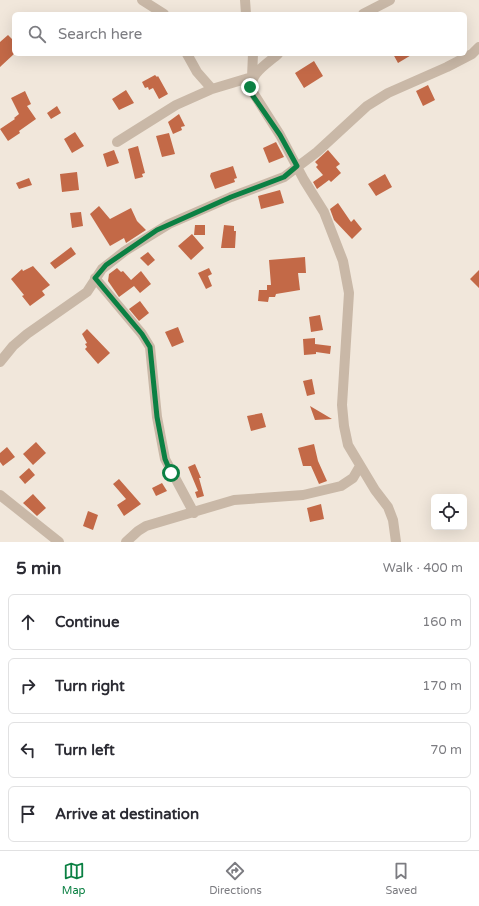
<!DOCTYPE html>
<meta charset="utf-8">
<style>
body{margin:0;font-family:"Varela Round",sans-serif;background:#f2f2f3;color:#2b2b33}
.controls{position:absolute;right:12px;bottom:12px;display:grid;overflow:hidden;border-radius:6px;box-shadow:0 4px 16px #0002}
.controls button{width:36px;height:36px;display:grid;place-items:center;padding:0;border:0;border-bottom:1px solid #e1e1e2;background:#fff;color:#2b2b33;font:20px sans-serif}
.stop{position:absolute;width:12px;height:12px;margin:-9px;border:3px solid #0b8043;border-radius:50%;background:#fff}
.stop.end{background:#0b8043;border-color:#fff;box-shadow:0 1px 4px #0008}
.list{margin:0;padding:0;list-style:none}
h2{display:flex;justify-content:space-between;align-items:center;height:52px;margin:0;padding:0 16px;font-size:17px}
h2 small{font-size:13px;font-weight:400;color:#7c7c81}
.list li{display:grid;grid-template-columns:26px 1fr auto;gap:12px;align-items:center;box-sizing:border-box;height:56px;margin:0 8px 8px;padding:0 8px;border:1px solid #e1e1e2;border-radius:6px}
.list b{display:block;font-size:15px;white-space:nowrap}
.list em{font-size:13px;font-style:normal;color:#7c7c81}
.icon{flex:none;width:22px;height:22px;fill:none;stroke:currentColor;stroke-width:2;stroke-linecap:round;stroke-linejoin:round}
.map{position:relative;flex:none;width:479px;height:542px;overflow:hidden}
.search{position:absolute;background:#fff;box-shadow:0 4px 16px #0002;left:12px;right:12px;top:12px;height:44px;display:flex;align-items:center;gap:10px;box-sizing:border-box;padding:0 14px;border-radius:6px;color:#7c7c81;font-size:15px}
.sheet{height:308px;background:#fff}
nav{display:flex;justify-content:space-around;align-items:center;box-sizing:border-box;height:56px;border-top:1px solid #e1e1e2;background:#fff;font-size:11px;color:#7c7c81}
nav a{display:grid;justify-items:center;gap:2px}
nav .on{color:#0b8043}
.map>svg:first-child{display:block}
.building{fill:#c36947}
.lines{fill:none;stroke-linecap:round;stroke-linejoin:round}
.street{stroke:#c9b8a7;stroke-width:10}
.route{stroke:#0b8043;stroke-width:5}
</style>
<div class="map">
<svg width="479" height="542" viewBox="0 0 479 542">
<rect width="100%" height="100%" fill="#f1e7db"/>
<path class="building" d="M8,35L14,41V54L0,67V42Z
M393,54H413L398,63Z
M314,61L323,76L304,88L295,73Z
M155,75L157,77L158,76L168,94L159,99L153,88L149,90L148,87L145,88L142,82Z
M428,85L435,100L423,106L416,91Z
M126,90L134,103L119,110L112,99Z
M25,91L31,104L27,106L36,119L19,131L20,133L8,141L0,129L15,119L14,118L19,114L11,98Z
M57,106L61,113L51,119L47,113Z
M179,114L185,126L181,127L182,130L173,134L168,122Z
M75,132L84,146L72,153L64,139Z
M169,133L175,154L162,157L156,136Z
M276,142L284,157L269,163L263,148Z
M138,146L145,173L142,174L143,177L135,179L128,149Z
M114,150L119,163L107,167L103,154Z
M328,150L340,164L336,167L341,173L331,182L329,180L317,189L313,182L323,175L316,167L318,165L315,162Z
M233,166L237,178L234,179L235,182L215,189L210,176L211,173Z
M77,172L79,190L62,192L60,174Z
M385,174L392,187L376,196L368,184Z
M29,178L32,185L19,189L16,183Z
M280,190L284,203L261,209L258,196Z
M338,203L351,222L354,219L362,229L352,239L334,220L330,209Z
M99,206L110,219L131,208L137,221L146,230L126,243L124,238L110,246L90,214Z
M81,212L83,226L72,228L70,213Z
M195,225H205V235H194Z
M224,225L234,226V231H236L235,248H221Z
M192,234L204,248L191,260L178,246Z
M71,247L76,254L55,269L50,263Z
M148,252L155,260L148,266L140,258Z
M305,257L306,273H298L300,290L276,294L275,297H269L268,302L258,301L259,290H267V285H271L269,260Z
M33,266L50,285L42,291L45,295L30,306L22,296L24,295L11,279L22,269L23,271Z
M117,268L121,272L123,271L131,280L141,271L151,284L140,293L134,286L119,297L108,281L109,274Z
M209,268L212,274L208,276L212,286L206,289L198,273Z
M479,270V288L470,279Z
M140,301L149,313L139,321L129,309Z
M320,315L323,330L311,332L309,317Z
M178,327L184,342L172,347L165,332Z
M87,329L110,353L98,364L85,349L87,347L85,344L87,343L82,334Z
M315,338V344L331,346L330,354L316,352V354L304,355L303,339Z
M312,379L315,394L307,396L303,381Z
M310,406L332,419L315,420Z
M262,413L266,427L251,431L247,416Z
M36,442L46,453L33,465L23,454Z
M314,444L318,461L327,481L319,484L311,466H303L298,448Z
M7,447L15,457L3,466L0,462V453Z
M195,464L201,478H199L204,496L197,498L195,492L198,491L188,467Z
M29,468L35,475L25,484L19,477Z
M119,479L141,504L124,516L117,505L126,499L113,484Z
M162,483L167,491L156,496L152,488Z
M33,494L46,508L37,516L23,503Z
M321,504L324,519L310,522L307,508Z
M88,511L98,515L93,530L83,526Z"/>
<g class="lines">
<path class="street" d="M142,0L164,14
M245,0L246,14
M363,14L390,0
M187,54L197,72L212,89
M278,54C267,64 248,74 252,91L280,135L304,180L324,212L343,261L349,293L342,405L344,426L348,445L375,490L388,507L393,520L396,542
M117,142L176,105L212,89L252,77L253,54
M95,278L142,334L150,347L157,417L165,459L194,513
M0,362L13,346L27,334L87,292L102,269L125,251L169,224L231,197L284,177L317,152L367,106L388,93L447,67L472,54L479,47
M0,495L59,542
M126,542L138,531L146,526L234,500L303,495L341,486L353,478L360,466"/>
</g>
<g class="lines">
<path class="route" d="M171,473L165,459L157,417L150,347L142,334L95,278L106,265L157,230L231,197L284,177L297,166L280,135L253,96L250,87"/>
</g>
</svg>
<div class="controls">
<button><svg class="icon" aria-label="locate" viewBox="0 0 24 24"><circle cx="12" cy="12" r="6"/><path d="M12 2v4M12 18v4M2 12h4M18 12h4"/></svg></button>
</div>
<div class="stop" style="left:171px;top:473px"></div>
<div class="stop end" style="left:250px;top:87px"></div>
<div class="search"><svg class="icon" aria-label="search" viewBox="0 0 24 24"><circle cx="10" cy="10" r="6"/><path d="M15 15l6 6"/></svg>Search here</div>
</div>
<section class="sheet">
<h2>5 min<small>Walk · 400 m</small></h2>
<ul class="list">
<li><svg class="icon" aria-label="ahead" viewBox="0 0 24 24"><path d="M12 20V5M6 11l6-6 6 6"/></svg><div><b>Continue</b></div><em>160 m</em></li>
<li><svg class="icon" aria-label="right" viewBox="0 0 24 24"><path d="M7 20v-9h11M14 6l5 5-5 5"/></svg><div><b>Turn right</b></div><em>170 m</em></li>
<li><svg class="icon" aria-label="left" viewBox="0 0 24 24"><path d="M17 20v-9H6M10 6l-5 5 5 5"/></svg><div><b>Turn left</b></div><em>70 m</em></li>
<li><svg class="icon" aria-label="arrive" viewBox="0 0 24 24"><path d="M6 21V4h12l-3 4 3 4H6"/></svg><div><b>Arrive at destination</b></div></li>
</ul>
</section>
<nav>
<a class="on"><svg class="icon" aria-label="map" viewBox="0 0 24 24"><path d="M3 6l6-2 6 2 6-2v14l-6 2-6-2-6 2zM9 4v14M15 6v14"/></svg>Map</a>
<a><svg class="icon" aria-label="directions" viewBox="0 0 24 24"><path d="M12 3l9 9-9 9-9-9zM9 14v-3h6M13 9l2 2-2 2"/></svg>Directions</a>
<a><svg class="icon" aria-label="saved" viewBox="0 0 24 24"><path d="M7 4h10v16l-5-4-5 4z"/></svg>Saved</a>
</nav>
